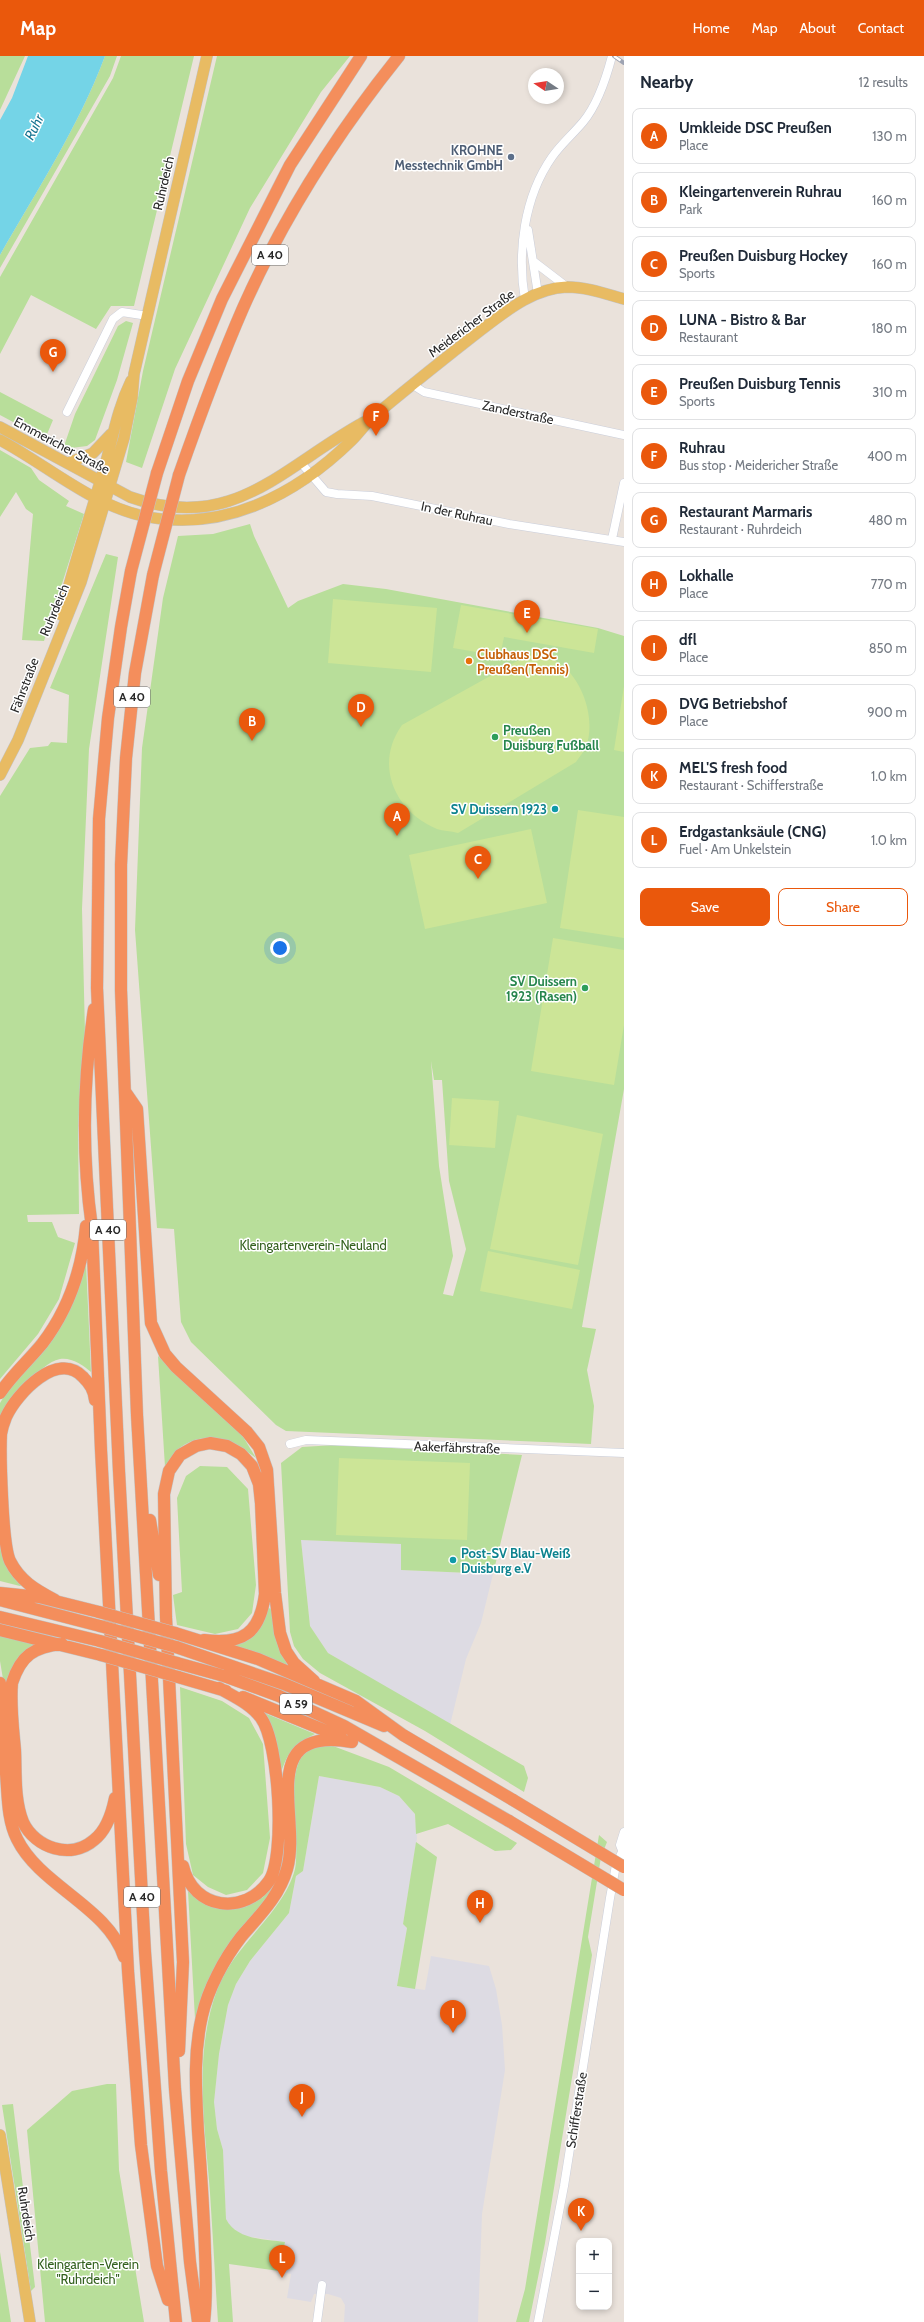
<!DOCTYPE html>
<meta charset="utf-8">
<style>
body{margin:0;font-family:Cabin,sans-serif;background:#f2f2f3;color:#1f2937}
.controls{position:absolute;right:12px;bottom:12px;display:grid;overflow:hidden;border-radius:8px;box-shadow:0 2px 6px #0003}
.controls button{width:36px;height:36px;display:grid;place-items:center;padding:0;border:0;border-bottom:1px solid #e0e1e3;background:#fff;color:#1f2937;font:20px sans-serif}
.compass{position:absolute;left:528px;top:12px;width:36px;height:36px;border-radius:50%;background:#fff;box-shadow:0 2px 6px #0003;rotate:282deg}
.you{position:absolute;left:280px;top:892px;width:14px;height:14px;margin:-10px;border:3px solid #fff;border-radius:50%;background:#1a73e8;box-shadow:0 0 0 6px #1a73e833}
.badge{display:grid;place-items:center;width:26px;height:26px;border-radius:50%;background:#ea580c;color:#fff;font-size:13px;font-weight:700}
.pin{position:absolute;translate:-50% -33px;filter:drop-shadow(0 1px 2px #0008)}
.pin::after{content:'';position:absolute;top:21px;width:14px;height:12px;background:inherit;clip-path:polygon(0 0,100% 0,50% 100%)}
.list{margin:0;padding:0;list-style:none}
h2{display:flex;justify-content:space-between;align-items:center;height:52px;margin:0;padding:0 16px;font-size:17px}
h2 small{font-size:13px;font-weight:400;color:#747a83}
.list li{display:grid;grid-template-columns:26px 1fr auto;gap:12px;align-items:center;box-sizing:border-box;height:56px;margin:0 8px 8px;padding:0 8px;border:1px solid #e0e1e3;border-radius:8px}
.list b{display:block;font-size:15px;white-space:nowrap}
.list p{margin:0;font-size:13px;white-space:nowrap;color:#747a83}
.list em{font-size:13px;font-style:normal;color:#747a83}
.actions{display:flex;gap:8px;padding:12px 16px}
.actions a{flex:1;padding:9px 0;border:1px solid #ea580c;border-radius:8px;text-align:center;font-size:14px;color:#ea580c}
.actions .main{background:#ea580c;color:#fff}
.map{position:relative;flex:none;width:624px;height:2266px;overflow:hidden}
header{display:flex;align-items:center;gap:24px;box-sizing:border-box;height:56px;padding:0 20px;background:#ea580c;color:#fff}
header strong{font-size:19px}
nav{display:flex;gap:22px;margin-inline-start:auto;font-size:14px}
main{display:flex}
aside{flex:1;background:#fff}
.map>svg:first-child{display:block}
.industrial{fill:#dddbe3}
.green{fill:#b8de9a;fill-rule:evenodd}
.pitch{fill:#cce597}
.water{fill:#74d4e7}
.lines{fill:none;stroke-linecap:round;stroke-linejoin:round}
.minor-casing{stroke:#caceda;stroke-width:9}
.major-casing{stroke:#c3c3c3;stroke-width:12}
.highway-casing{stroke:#c3c3c3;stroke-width:13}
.minor{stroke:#fff;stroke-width:8}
.major{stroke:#e8bb63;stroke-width:11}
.highway{stroke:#f48e5c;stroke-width:12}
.rail-casing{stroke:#9ea3b2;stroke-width:4}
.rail{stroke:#fff;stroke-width:2.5;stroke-dasharray:8;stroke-linecap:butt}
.highway-bridge-casing{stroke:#c3c3c3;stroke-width:13;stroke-linecap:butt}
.highway-bridge{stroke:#f48e5c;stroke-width:12}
.service-dot{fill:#5c6f8a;stroke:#fff;stroke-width:1.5}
.food-dot{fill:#e8710a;stroke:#fff;stroke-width:1.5}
.leisure-dot{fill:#2e9e5b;stroke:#fff;stroke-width:1.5}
.culture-dot{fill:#0f9aa8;stroke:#fff;stroke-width:1.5}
.labels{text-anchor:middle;stroke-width:3;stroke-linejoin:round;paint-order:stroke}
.shield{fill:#fff;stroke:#696969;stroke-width:1}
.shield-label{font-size:12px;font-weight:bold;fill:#292929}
.service-label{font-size:13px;font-weight:bold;fill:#4e5e75;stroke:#fff;text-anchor:end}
.street-label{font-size:13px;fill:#292929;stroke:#fff}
.food-label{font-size:13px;font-weight:bold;fill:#c56008;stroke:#fff;text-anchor:start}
.leisure-label{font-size:13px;font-weight:bold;fill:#27864d;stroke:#fff;text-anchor:start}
.culture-label{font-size:13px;font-weight:bold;fill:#0d838f;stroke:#fff;text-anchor:end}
.park-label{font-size:13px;fill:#33611e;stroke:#fff}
.water-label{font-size:14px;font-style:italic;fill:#157390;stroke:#fff}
</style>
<header>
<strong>Map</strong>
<nav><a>Home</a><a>Map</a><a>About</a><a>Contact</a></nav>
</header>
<main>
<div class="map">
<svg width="624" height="2266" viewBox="0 0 624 2266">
<rect width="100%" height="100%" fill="#eae2db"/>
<path class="industrial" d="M301,1484L401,1488V1514L493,1518L481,1567L466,1603L450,1669L328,1597L310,1570Z
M319,1720L380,1731L399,1740L415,1758L417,1782L403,1868L407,1872L397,1930L425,1934L431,1900L489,1910L496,1933L502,1969L505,2014L482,2158L478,2266H344L345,2249L341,2242L328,2238H314L311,2246L287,2242L291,2218L279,2215L285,2186L245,2180L230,2171L226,2163L223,2094L217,2073L214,2046L219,1998L228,1949L236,1928L250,1905L289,1857L296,1820L303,1815Z"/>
<path class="green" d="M0,0H25L0,54Z
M105,0H117L110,20L0,212V199C37,134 79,70 105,0Z
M121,0H194L134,250H111L96,273L31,239L0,298V221L113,22Z
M217,0H350L321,36L250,152L175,313L142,412L126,406L143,315Z
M126,265L133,267L117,324L95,384L87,390L63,393L75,358L118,270Z
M0,336L53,364L45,383L0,359Z
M0,394L31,412L39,424L69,445L66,450L84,458L44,585L22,584L33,458L26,453L16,436L0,461Z
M250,468L254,480L288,552L298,545L343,528L386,533L598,572L624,580V1033L582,1271L596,1273L587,1314L594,1350L591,1388L286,1375L276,1369L191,1286L181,1266L174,1173L157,1172L135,874L142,692L163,542L178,480L213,478ZM431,1005L434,1024H442L449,1125L466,1193L453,1240L443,1238L453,1200L439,1110Z
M106,498L118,501L89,693L82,853L85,977L78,1072L79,1158L27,1159L28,1166H52L58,1181L75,1187L59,1243L38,1278L0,1323V740L30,692L48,690L51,686L67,687L69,639L50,632Z
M86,1207L91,1316C83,1309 71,1301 60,1303C37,1308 14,1347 0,1365V1347Z
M158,1300L242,1379L256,1402C234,1385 207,1373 181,1391C175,1395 170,1405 165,1411Z
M335,1389L522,1399L493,1518L401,1514V1488L301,1484L310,1570L328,1597L524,1710L528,1722L524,1736L425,1675L320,1617L303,1603L294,1590L290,1576L281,1407L302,1391Z
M200,1410L227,1411L248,1433L256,1529L252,1557L238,1573L215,1578L177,1569L173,1539L182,1536L177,1442L186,1420Z
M0,1488L1,1495L22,1529L20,1530L0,1525Z
M268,1552L272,1553L281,1596L288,1610L235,1590L251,1581Z
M0,1579L36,1588L5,1635L0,1605Z
M180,1631L222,1645L249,1662L263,1688L270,1782L263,1817L247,1834L226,1839L208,1831L193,1819L186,1788Z
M262,1656L315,1678C293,1689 287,1697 280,1720C278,1696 276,1677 262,1656Z
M333,1690L389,1711L517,1787L511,1794L495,1795L448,1768L416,1778L415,1758L399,1740L380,1731L319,1720L303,1815L296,1820L289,1857L250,1905L236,1928L228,1949L219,1998L214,2046L217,2073L223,2094L226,2163C237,2184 264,2183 285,2186L279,2215L229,2208L233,2266H218C215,2223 213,2180 210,2137C205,2069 193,2000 217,1934C234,1888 284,1857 295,1813C301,1783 282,1712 308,1694C316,1689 325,1690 333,1690Z
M599,1779L607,1786L601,1801L588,1881L592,1899L545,2187L529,2266H516L525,2233Z
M416,1786L437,1801L415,1933L397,1930L407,1872L403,1868Z
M281,1817L272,1837L236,1879L205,1931L195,1963L188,1835L206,1849L228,1854L245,1851L263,1841Z
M107,2028H116L119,2114L144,2266H45L27,2074L72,2035Z
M13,2048L35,2231L31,2235L2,2049Z
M0,2196L11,2266H0Z"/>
<path class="pitch" d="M333,543L437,552L431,616L328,607Z
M461,549L598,573L594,597L504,581L500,600L453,592Z
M528,599C536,600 545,600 552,603C581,616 597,662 586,691C584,696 579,701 576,706L458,777C451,775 443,775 437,773C394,755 374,708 402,669Z
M624,630V696L614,694Z
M578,754L624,761V882L560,872Z
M531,773L547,847L425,873L409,799Z
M553,882L624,894V969L614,1029L531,1015Z
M452,1042L499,1045L495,1092L449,1089Z
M517,1059L603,1078L578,1209L490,1193Z
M488,1195L580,1214L572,1253L480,1235Z
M339,1402L470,1407L467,1484L336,1479Z"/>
<path class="water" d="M28,0H105C79,70 37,134 0,199V64L12,42Z"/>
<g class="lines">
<g class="minor-casing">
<path id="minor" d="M528,174L538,238
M533,205L567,231
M525,244C517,196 524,141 552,101C561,88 573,78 583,66C598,48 606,23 612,0
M413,329L424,336L624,379
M67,356L113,263L122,256L148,260
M302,408L326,436L337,438L372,440L509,468L624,486
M612,483L624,427
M290,1388L306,1384L624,1397
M624,1776L620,1789L624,1799
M317,2266L322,2229
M538,2266L564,2130L610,1842L616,1809L622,1796"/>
</g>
<g class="major-casing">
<path id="major" d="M0,371L130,441C233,478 282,411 364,366
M0,384C47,409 90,448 143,460C223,477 296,439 352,384C359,377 366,367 374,360C409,331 445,302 481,274C506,255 534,232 567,231C587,231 606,238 624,243
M68,407L93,397L111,378
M61,559C73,511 89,464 103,416C113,383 116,356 131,325
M0,719L18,684L81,526L124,382L132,342L134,318L207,0
M0,2079L30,2266"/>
</g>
<g class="highway-casing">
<path id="highway" d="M157,417L188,325L222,243L290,109L361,0
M179,419C199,362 219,307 243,252C283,162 338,76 399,0
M131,515L121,571L108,662L99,763L97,932L119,1415L145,1896L161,2115L176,2266
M153,519L135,617L126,702L121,809V934L137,1359L175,2033L190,2206L198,2266
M94,953C83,1024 82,1101 92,1172L101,1394L128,1915L141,2089L157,2210L168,2244
M126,1037L137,1053L151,1267L165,1298L176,1311L247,1376L259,1391L267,1414L275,1537L280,1577L286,1595L294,1607L314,1625
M0,1337C12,1319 28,1305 42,1288C69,1253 82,1214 86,1170
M150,1464L159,1519
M0,1537L39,1541L99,1556
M0,1544L100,1570
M55,1544C36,1534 20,1525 10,1505C2,1488 0,1397 1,1378C2,1372 4,1366 6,1361C17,1337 58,1294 83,1321C90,1328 94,1334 95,1344
M0,1561L100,1585
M0,1574L101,1599
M175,1577L258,1603L356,1645L403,1679L513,1744
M62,1588C34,1591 21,1599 12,1627C10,1649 13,1672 15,1694C16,1716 14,1744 23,1766C35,1792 71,1804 94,1784C107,1774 112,1757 115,1742
M176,1591L284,1628L384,1670
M177,1607L224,1620L279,1640L344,1670L509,1765
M178,1621L226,1635
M0,1627C3,1657 4,1687 6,1718C8,1739 7,1763 17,1783C40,1830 108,1851 124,1901
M243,1641L341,1681
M183,1810C193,1854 245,1860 269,1825C286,1800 279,1686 261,1662C251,1648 233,1640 219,1632
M179,1995L183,1906L166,1561L164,1438L169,1415L180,1399L196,1390L210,1387L227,1390L241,1398L252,1410L259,1428L261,1447L265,1538C260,1577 243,1589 204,1584
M204,2266C207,2243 206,2220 205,2197C204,2156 201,2116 198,2075C196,2036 193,1999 202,1960C208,1933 224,1903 241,1881C259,1860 279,1841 287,1813C302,1762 254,1669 352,1686"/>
</g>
<use href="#minor" class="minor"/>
<use href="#major" class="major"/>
<use href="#highway" class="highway"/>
<g class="rail-casing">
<path id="rail" d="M614,0L624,7"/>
</g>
<use href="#rail" class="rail"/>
<g class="highway-bridge-casing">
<path id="highway-bridge" d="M131,515L157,417
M153,519L179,419
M99,1556L175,1577
M100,1570L176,1591
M100,1585L177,1607
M101,1599L178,1621
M513,1744L624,1811
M509,1765L624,1834"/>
</g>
<use href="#highway-bridge" class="highway-bridge"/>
</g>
<circle class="service-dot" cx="511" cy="101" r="4"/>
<circle class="food-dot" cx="469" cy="605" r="4"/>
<g class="leisure-dot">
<circle cx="495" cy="681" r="4"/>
<circle cx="585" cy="932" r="4"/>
</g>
<g class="culture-dot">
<circle cx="555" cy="753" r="4"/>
<circle cx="453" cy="1504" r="4"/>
</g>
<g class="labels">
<g class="shield">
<rect x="252" y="189" width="36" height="20" rx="3"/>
<rect x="114" y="631" width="36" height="20" rx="3"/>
<rect x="90" y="1164" width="36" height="20" rx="3"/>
<rect x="280" y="1638" width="32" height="20" rx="3"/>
<rect x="124" y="1831" width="36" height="20" rx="3"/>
</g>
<g class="shield-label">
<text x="270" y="203">A 40</text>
<text x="132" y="645">A 40</text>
<text x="108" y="1178">A 40</text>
<text x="296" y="1652">A 59</text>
<text x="142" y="1845">A 40</text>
</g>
<g class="service-label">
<text x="503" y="99">KROHNE<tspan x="503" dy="15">Messtechnik GmbH</tspan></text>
</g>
<g class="street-label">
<text transform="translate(163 127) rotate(-77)" y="5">Ruhrdeich</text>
<text transform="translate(471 267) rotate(-37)" y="5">Meidericher Straße</text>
<text transform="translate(518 356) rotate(12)" y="5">Zanderstraße</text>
<text transform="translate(62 389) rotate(28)" y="5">Emmericher Straße</text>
<text transform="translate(457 457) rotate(12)" y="5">In der Ruhrau</text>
<text transform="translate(54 554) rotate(-67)" y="5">Ruhrdeich</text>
<text transform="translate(24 629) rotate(-69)" y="5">Fährstraße</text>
<text transform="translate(457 1391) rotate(2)" y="5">Aakerfährstraße</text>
<text transform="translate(576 2054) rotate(-81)" y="5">Schifferstraße</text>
<text transform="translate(27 2158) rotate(81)" y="5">Ruhrdeich</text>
</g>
<g class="food-label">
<text x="477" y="603">Clubhaus DSC<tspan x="477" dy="15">Preußen(Tennis)</tspan></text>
</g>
<g class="leisure-label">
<text x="503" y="679">Preußen<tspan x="503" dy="15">Duisburg Fußball</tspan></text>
<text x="577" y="930" text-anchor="end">SV Duissern<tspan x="577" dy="15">1923 (Rasen)</tspan></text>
</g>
<g class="culture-label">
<text x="547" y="758">SV Duissern 1923</text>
<text x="461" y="1502" text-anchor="start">Post-SV Blau-Weiß<tspan x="461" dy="15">Duisburg e.V</tspan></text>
</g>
<g class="park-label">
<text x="313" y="1194">Kleingartenverein-Neuland</text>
<text x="88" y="2213">Kleingarten-Verein<tspan x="88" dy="15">"Ruhrdeich"</tspan></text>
</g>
<g class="water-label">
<text transform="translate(34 71) rotate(-64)" y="5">Ruhr</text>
</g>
</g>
</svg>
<div class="controls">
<button>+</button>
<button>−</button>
</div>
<svg class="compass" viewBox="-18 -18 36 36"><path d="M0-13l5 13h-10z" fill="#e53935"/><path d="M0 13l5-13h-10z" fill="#747a83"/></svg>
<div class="you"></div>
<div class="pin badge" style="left:397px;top:780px">A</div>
<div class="pin badge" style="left:252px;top:685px">B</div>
<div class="pin badge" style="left:478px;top:823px">C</div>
<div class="pin badge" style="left:361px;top:671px">D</div>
<div class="pin badge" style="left:527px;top:577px">E</div>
<div class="pin badge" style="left:376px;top:380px">F</div>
<div class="pin badge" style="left:53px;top:316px">G</div>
<div class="pin badge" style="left:480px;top:1867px">H</div>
<div class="pin badge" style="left:453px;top:1977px">I</div>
<div class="pin badge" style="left:302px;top:2061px">J</div>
<div class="pin badge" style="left:581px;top:2175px">K</div>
<div class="pin badge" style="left:282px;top:2222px">L</div>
</div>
<aside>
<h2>Nearby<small>12 results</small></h2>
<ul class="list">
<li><span class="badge">A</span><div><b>Umkleide DSC Preußen</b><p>Place</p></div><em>130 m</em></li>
<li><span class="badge">B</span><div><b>Kleingartenverein Ruhrau</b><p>Park</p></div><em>160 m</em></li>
<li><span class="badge">C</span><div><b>Preußen Duisburg Hockey</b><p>Sports</p></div><em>160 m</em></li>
<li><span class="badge">D</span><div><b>LUNA - Bistro &amp; Bar</b><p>Restaurant</p></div><em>180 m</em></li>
<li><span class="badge">E</span><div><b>Preußen Duisburg Tennis</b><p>Sports</p></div><em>310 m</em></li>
<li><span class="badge">F</span><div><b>Ruhrau</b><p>Bus stop · Meidericher Straße</p></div><em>400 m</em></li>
<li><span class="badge">G</span><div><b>Restaurant Marmaris</b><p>Restaurant · Ruhrdeich</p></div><em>480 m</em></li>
<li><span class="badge">H</span><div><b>Lokhalle</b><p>Place</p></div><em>770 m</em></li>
<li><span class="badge">I</span><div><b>dfl</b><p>Place</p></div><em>850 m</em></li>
<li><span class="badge">J</span><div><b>DVG Betriebshof</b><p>Place</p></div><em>900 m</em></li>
<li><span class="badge">K</span><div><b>MEL'S fresh food</b><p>Restaurant · Schifferstraße</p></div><em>1.0 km</em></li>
<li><span class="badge">L</span><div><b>Erdgastanksäule (CNG)</b><p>Fuel · Am Unkelstein</p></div><em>1.0 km</em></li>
</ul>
<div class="actions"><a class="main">Save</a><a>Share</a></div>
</aside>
</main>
